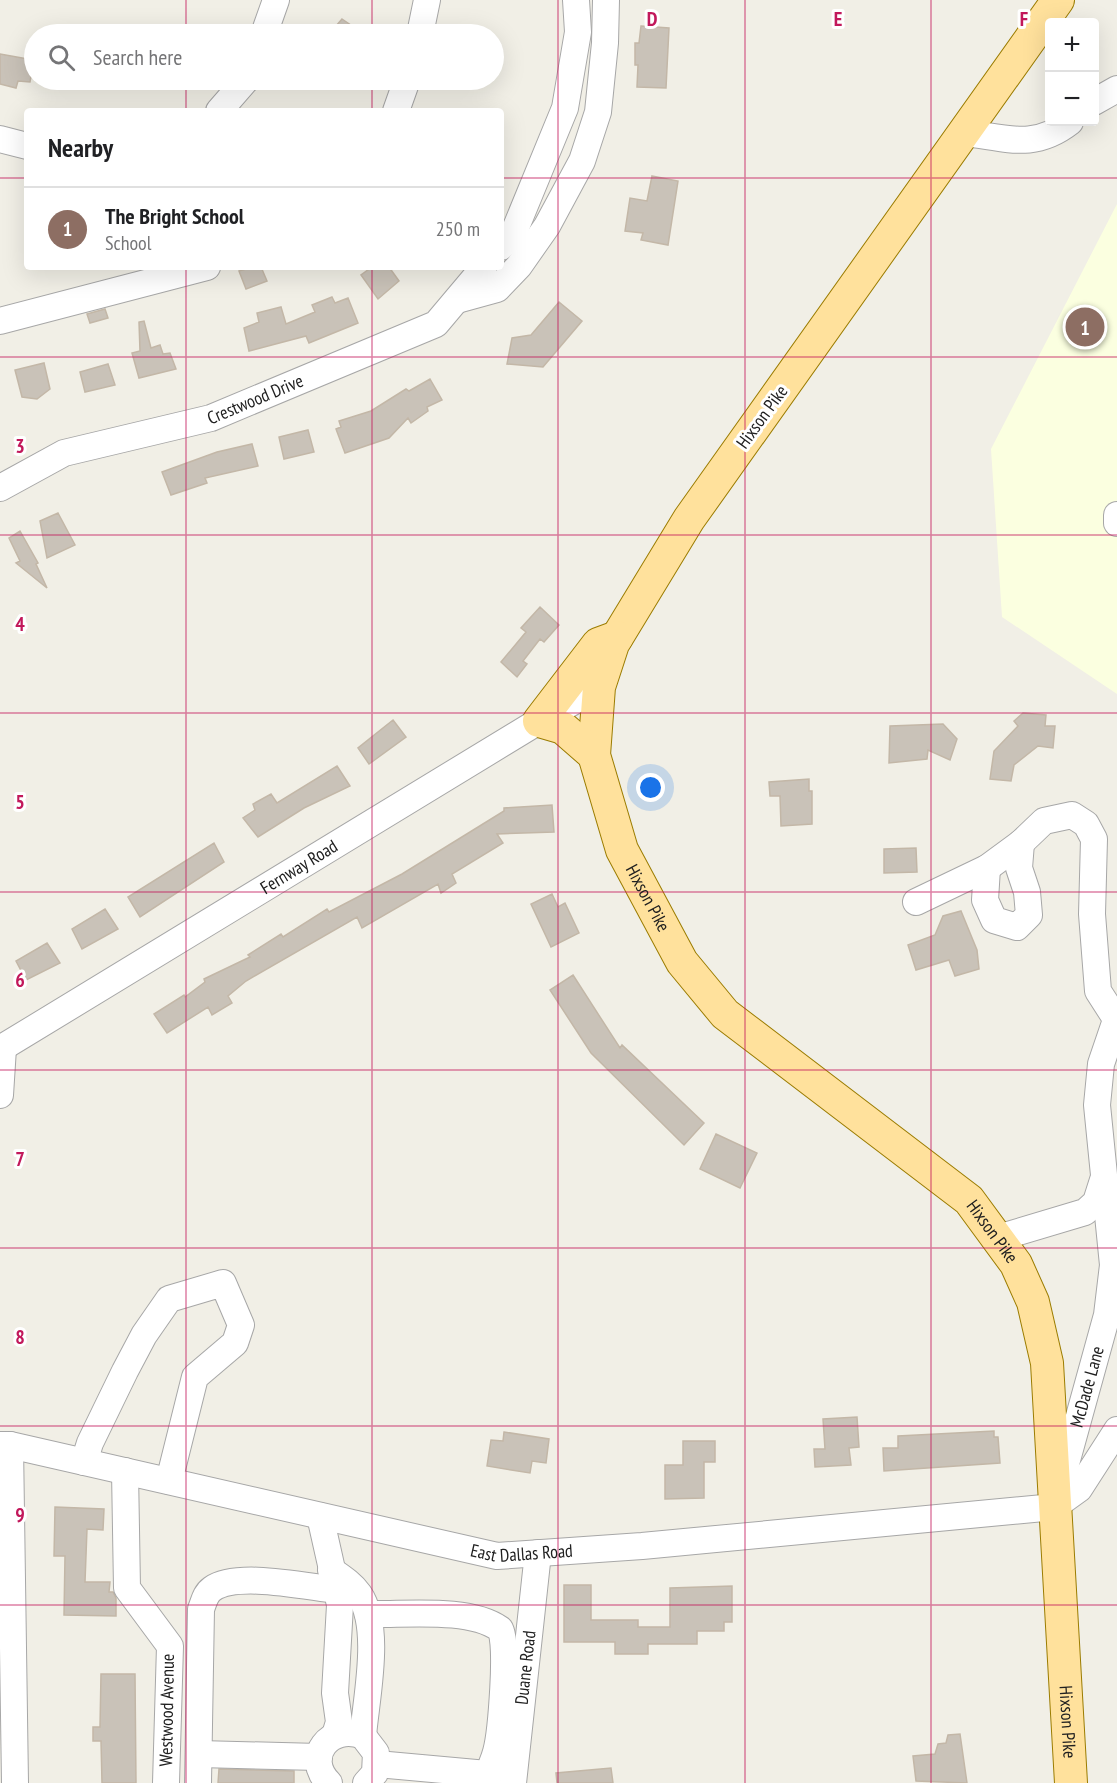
<!DOCTYPE html>
<meta charset="utf-8">
<style>
body{margin:0;font-family:"PT Sans Narrow",sans-serif;background:#f6f6f6;color:#202124}
.controls{position:absolute;right:18px;top:18px;display:grid;overflow:hidden;border-radius:6px;box-shadow:0 6px 24px #0002}
.controls button{width:54px;height:54px;display:grid;place-items:center;padding:0;border:0;border-bottom:2px solid #e0e0e0;background:#fff;color:#202124;font:30px sans-serif}
.you{position:absolute;left:651px;top:788px;width:21px;height:21px;margin:-15px;border:4px solid #fff;border-radius:50%;background:#1a73e8;box-shadow:0 0 0 9px #1a73e833}
.badge{display:grid;place-items:center;width:39px;height:39px;border-radius:50%;background:#111827;color:#fff;font-size:20px;font-weight:700}
.pin{position:absolute;translate:-50% -50%;border:3px solid #fff;box-shadow:0 2px 6px #0006}
.list{margin:0;padding:0;list-style:none}
h2{display:flex;justify-content:space-between;align-items:center;height:78px;margin:0;padding:0 24px;font-size:26px}
h2 small{font-size:20px;font-weight:400;color:#757577}
.list li{display:grid;grid-template-columns:39px 1fr auto;gap:18px;align-items:center;box-sizing:border-box;height:84px;padding:0 24px;border-top:2px solid #e0e0e0}
.list b{display:block;font-size:22px;white-space:nowrap}
.list p{margin:0;font-size:20px;white-space:nowrap;color:#757577}
.list em{font-size:20px;font-style:normal;color:#757577}
.icon{flex:none;width:33px;height:33px;fill:none;stroke:currentColor;stroke-width:2;stroke-linecap:round;stroke-linejoin:round}
.map{position:relative;flex:none;width:1117px;height:1783px;overflow:hidden}
.search{position:absolute;background:#fff;box-shadow:0 6px 24px #0002;left:24px;top:24px;width:480px;height:66px;display:flex;align-items:center;gap:15px;box-sizing:border-box;padding:0 21px;border-radius:33px;color:#757577;font-size:22px}
.panel{position:absolute;background:#fff;box-shadow:0 6px 24px #0002;left:24px;top:108px;width:480px;height:162px;border-radius:6px}
.map>svg:first-child{display:block}
.education{fill:#fbffe0}
.building{fill:#c9c2b8;stroke:#c3b7a7;stroke-width:1.5}
.lines{fill:none;stroke-linecap:round;stroke-linejoin:round}
.minor-casing{stroke:#a7a7a7;stroke-width:28}
.major-casing{stroke:#9b7c00;stroke-width:34}
.minor{stroke:#fff;stroke-width:26}
.major{stroke:#ffe19c;stroke-width:32}
.grid{fill:none;stroke:#c2185b;stroke-width:1.5;stroke-opacity:0.55}
.labels{text-anchor:middle;stroke-width:6;stroke-linejoin:round;paint-order:stroke}
.street-label{font-size:18px;fill:#202020;stroke:#fff}
.grid-label{font-size:20px;text-anchor:middle;font-weight:bold;fill:#c2185b;stroke:#fff;stroke-width:6;stroke-linejoin:round;paint-order:stroke}
</style>
<div class="map">
<svg width="1117" height="1783" viewBox="0 0 1117 1783">
<rect width="100%" height="100%" fill="#f1efe6"/>
<path class="education" d="M1117,204V694L1002,617L991,449Z"/>
<path class="building" d="M342,19L364,34H329Z
M641,26L669,28L666,88L637,87L638,65H635V43H639Z
M0,54L34,60L30,82L18,81L16,88L0,84Z
M652,176L678,181L668,245L641,240L643,233L625,231L630,198L647,201Z
M253,267H261L267,281L246,289L239,271Z
M372,267H389L399,281L378,299L361,275Z
M332,297L335,303L348,298L358,323L309,343L306,336L249,351L244,328L259,322L257,313L281,307L286,324L315,312L312,305Z
M559,302L582,321L543,367L507,364L512,338L531,335Z
M105,309L108,318L90,323L87,314Z
M144,321L151,348L160,345L163,354L170,353L176,369L139,378L132,353L140,351L139,322Z
M44,363L50,389L37,399L22,397L15,370Z
M108,364L115,385L85,392L80,372Z
M430,379L442,400L427,407L428,411L411,423L408,418L389,438L345,453L336,429L341,427L339,421L371,411L406,389L409,391Z
M308,430L314,452L284,459L279,437Z
M252,444L258,466L205,478L207,483L171,495L162,472L217,452Z
M58,513L75,545L47,558L40,521Z
M20,531L38,563L36,564L47,588L16,563L20,561L9,538Z
M540,607L559,625L544,642L540,639L523,661L527,664L517,677L501,662L526,632L521,628Z
M1023,713L1046,715L1045,726H1055L1053,748L1038,746L1014,765L1011,781L990,779L994,751L1018,726L1014,721Z
M393,720L406,737L369,764L358,748Z
M943,724L957,739L950,760L928,750L927,759L889,763L890,726Z
M337,766L350,786L304,808L258,837L243,818L255,810L253,804L271,794L277,803Z
M809,779V791H812V824L781,826L780,796H770L769,782Z
M552,805L554,832L497,834L503,843L452,874L456,883L441,893L438,884L362,928L357,917L246,981L228,996L232,1003L212,1015L208,1007L167,1033L154,1014L184,995L185,997L205,982L204,979L250,957L248,955L281,934L283,937L327,909L329,912L402,874L504,811V808Z
M214,843L224,862L140,917L128,897Z
M916,848L917,872L884,873V849Z
M552,894L558,907L565,903L579,933L551,947L531,904Z
M105,909L118,929L82,949L72,929Z
M961,911L977,950L979,969L955,976L949,960L916,970L908,945L935,935L943,916Z
M47,943L60,963L26,980L16,961Z
M573,975L620,1048L622,1045L704,1123L684,1145L591,1053L550,990Z
M716,1134L757,1153L740,1188L700,1169Z
M857,1417L859,1447L849,1448L851,1465L815,1467L814,1449H825L823,1419Z
M994,1431V1437H998L1000,1463L884,1471L883,1448H898V1436Z
M504,1432L549,1439L546,1463L532,1461L530,1473L487,1466L491,1440L503,1441Z
M683,1441H715V1462H704V1498L665,1499V1465H683Z
M55,1507L104,1509L103,1530L87,1529L85,1582H110L109,1592H113L116,1598V1616L64,1615L65,1556H54Z
M564,1585H591V1620H638V1627H670V1588L732,1586V1622H724V1631H697V1644H648V1654H615V1642H564Z
M101,1674H135L136,1783H102L101,1741H93V1727H100Z
M960,1734L967,1783L916,1781L913,1756L935,1754L938,1744L946,1743L948,1735Z
M611,1768L613,1783H557L556,1773Z
M219,1769L294,1771V1783H218Z"/>
<g class="lines">
<g class="minor-casing">
<g id="minor">
<path d="M264,34L276,0"/>
<path d="M420,34L427,0"/>
<path d="M1094,102L1117,89"/>
<path d="M219,111L246,80"/>
<path d="M396,111L407,80"/>
<path d="M966,133C1007,138 1034,150 1070,122"/>
<path d="M0,139L27,146"/>
<path d="M501,247L514,232L565,108L578,32L576,0"/>
<path d="M457,300L497,289L519,266L547,226L582,161L598,112L605,43L606,0"/>
<path d="M0,321L207,267"/>
<path id="s1" d="M0,488L64,453L211,418L436,324L484,267"/>
<path d="M1117,515V523"/>
<path d="M987,868L985,900L994,920L1017,927L1029,915L1027,892L1019,868L1021,843"/>
<path d="M916,902L987,868L1021,843L1044,821L1072,815L1086,824L1094,839L1092,914L1098,991L1116,1019"/>
<path id="s2" d="M0,1049L539,721L599,687"/>
<path d="M0,1095L3,1048"/>
<path d="M998,1238L1085,1212L1096,1202L1103,1180"/>
<path id="s3" d="M0,1445H10L497,1556L642,1546L1054,1507"/>
<path d="M10,1445L15,1783"/>
<path d="M84,1462L90,1443L125,1371L144,1335L169,1299L223,1283L241,1325L235,1343L195,1377L169,1481"/>
<path d="M125,1471L127,1588L170,1646L166,1783"/>
<path id="s4" d="M1059,1489L1107,1315L1113,1265L1097,1105L1101,1064L1117,1017"/>
<path d="M1054,1507L1079,1489L1117,1430"/>
<path d="M320,1516L340,1605L335,1693L339,1722L335,1735"/>
<path d="M331,1570C341,1577 352,1584 359,1594C382,1627 366,1698 363,1736"/>
<path d="M368,1614C406,1615 469,1607 500,1629C509,1641 501,1734 496,1752C493,1764 487,1771 488,1783"/>
<path d="M199,1754L319,1757"/>
<path d="M377,1764L487,1774"/>
<path d="M198,1783L201,1609C204,1602 205,1594 212,1589C237,1571 307,1587 337,1590"/>
<path d="M329,1783C303,1757 330,1723 363,1736L376,1753L375,1773L366,1783"/>
<path id="s5" d="M513,1783L538,1553"/>
</g>
</g>
<g class="major-casing">
<g id="major">
<path id="s6" d="M1058,0L689,519L613,644L599,687L594,755L622,850L682,962L725,1014L969,1200L1016,1264L1033,1302L1047,1363L1071,1783"/>
<path d="M594,755L563,728L539,721L598,644L617,637"/>
</g>
</g>
<use href="#minor" class="minor"/>
<use href="#major" class="major"/>
</g>
<path class="grid" d="M186,0V34M372,0V34M558,0V1783M745,0V1783M931,0V1783M186,80V111M372,80V111M0,178H27M501,178H1117M186,267V1783M372,267V1783M0,357H1117M0,535H1117M0,713H1117M0,892H1117M0,1070H1117M0,1248H1117M0,1426H1117M0,1605H1117"/>
<g class="labels">
<g class="street-label">
<text dy="6" stroke="none"><textPath href="#s1" startOffset="272">Crestwood Drive</textPath></text>
<text transform="translate(762 417) rotate(-54)" y="6">Hixson Pike</text>
<text dy="6" stroke="none"><textPath href="#s2" startOffset="350">Fernway Road</textPath></text>
<text dy="6" stroke="none"><textPath href="#s6" startOffset="1050">Hixson Pike</textPath></text>
<text dy="6" stroke="none"><textPath href="#s6" startOffset="1536">Hixson Pike</textPath></text>
<text dy="6" stroke="none"><textPath href="#s4" startOffset="106">McDade Lane</textPath></text>
<text dy="6" stroke="none"><textPath href="#s3" startOffset="534">East Dallas Road</textPath></text>
<text dy="6" stroke="none"><textPath href="#s5" startOffset="116">Duane Road</textPath></text>
<text transform="translate(167 1710) rotate(-89)" y="6">Westwood Avenue</text>
<text dy="6" stroke="none"><textPath href="#s6" startOffset="2040">Hixson Pike</textPath></text>
</g>
</g>
<g class="grid-label">
<text x="652" y="26">D</text>
<text x="838" y="26">E</text>
<text x="1024" y="26">F</text>
<text x="20" y="453">3</text>
<text x="20" y="631">4</text>
<text x="20" y="809">5</text>
<text x="20" y="987">6</text>
<text x="20" y="1166">7</text>
<text x="20" y="1344">8</text>
<text x="20" y="1522">9</text>
</g>
</svg>
<div class="controls">
<button>+</button>
<button>−</button>
</div>
<div class="you"></div>
<div class="pin badge" style="left:1085px;top:327px;background:#8d6e63">1</div>
<div class="search"><svg class="icon" aria-label="search" viewBox="0 0 24 24"><circle cx="10" cy="10" r="6"/><path d="M15 15l6 6"/></svg>Search here</div>
<section class="panel">
<h2>Nearby<small></small></h2>
<ul class="list">
<li><span class="badge" style="background:#8d6e63">1</span><div><b>The Bright School</b><p>School</p></div><em>250 m</em></li>
</ul>
</section>
</div>
